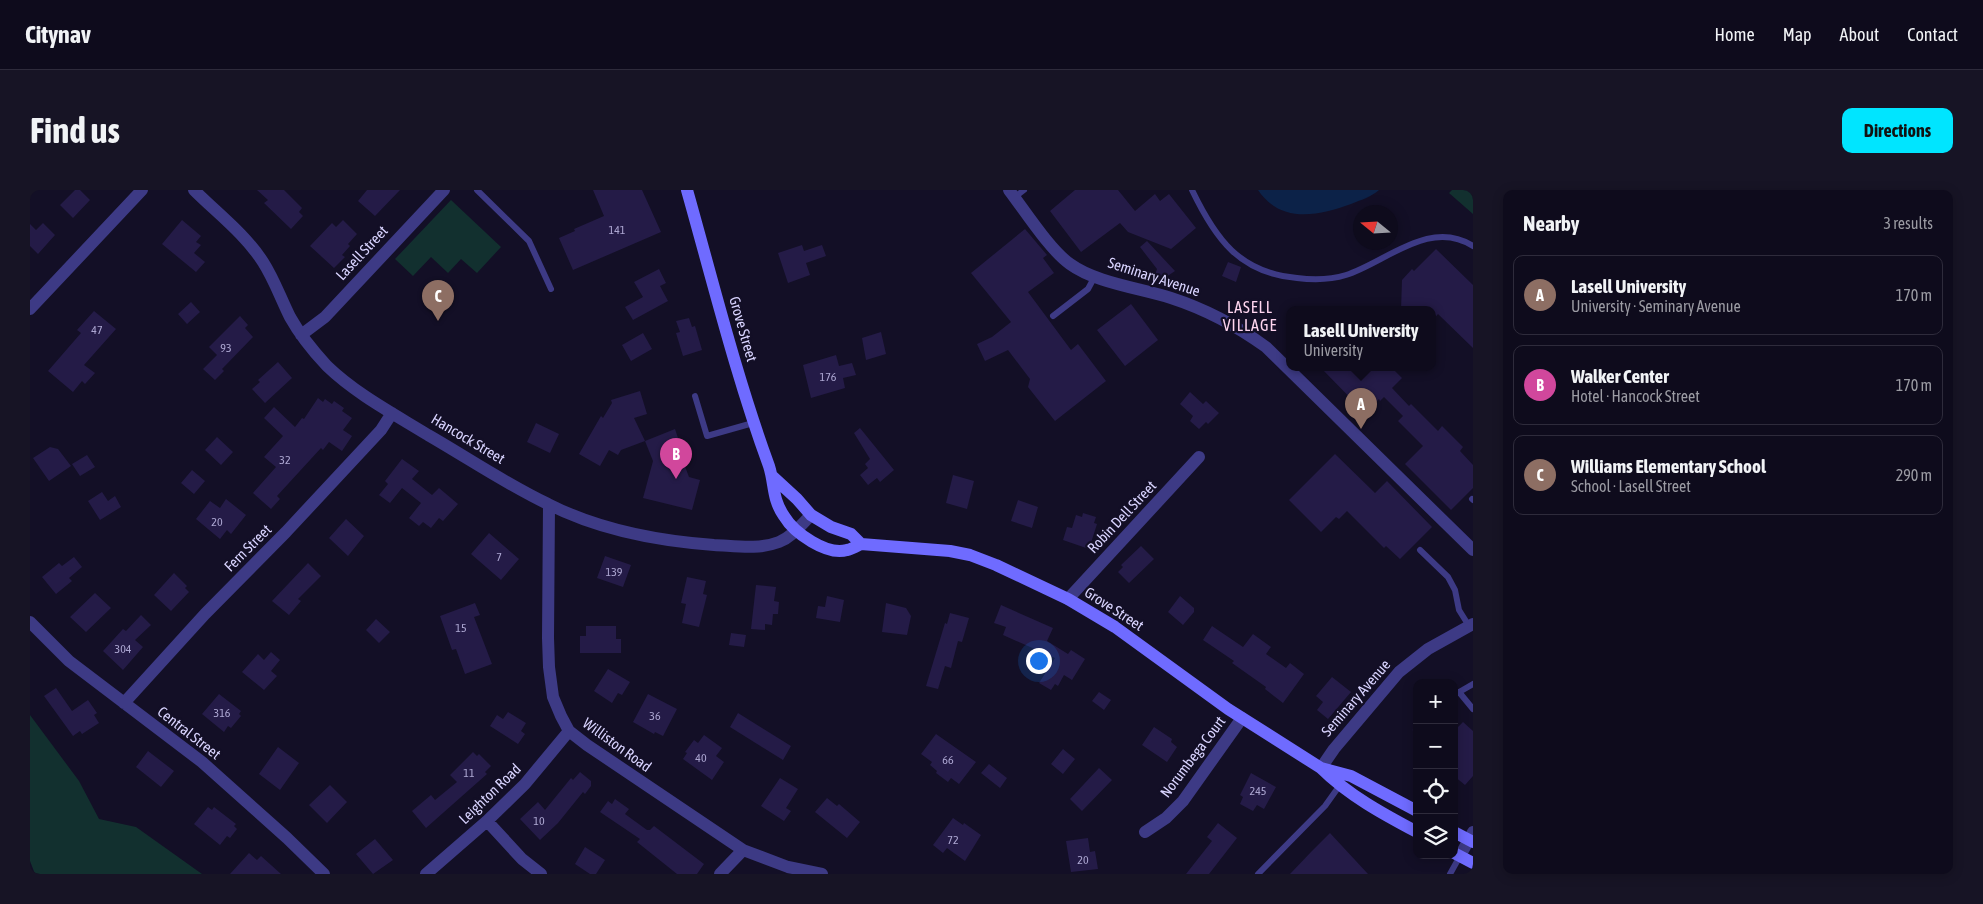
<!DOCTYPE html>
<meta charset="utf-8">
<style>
body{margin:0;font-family:"Asap Condensed",sans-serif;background:#171425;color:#f1f3f6}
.controls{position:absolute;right:15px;bottom:15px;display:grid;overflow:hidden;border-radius:10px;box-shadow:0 2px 12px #0003}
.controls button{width:45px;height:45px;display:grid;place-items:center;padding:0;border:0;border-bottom:1px solid #2e2b3b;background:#0e0b1c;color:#f1f3f6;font:25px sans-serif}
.compass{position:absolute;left:1323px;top:15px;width:45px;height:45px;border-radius:50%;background:#0e0b1c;box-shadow:0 2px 12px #0003;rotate:288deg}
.you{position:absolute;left:1008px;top:470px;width:18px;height:18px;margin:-12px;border:4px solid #fff;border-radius:50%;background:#1a73e8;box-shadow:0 0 0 8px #1a73e833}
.badge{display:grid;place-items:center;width:32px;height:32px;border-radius:50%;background:#00e5ff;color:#fff;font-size:16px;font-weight:700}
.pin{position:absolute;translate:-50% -41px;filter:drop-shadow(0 1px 2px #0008)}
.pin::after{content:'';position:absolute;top:26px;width:18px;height:15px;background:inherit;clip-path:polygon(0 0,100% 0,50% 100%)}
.popup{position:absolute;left:1256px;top:116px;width:150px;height:65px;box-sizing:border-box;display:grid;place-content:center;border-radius:10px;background:#0e0b1c;filter:drop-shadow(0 1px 4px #0005);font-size:16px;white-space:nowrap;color:#9b9ba3}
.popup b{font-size:19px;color:#f1f3f6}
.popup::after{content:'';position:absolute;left:50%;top:100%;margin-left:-10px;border:10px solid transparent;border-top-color:#0e0b1c}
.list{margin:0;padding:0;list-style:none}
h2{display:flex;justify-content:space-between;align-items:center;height:65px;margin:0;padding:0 20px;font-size:21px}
h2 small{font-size:16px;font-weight:400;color:#9b9ba3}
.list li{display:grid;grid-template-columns:32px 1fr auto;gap:15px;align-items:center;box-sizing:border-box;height:80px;margin:0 10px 10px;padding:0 10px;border:1px solid #2e2b3b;border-radius:10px}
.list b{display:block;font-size:19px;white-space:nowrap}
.list p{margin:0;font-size:16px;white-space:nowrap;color:#9b9ba3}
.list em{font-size:16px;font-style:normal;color:#9b9ba3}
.icon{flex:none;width:28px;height:28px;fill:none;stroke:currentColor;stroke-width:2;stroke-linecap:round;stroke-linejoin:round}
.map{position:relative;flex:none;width:1443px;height:684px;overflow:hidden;border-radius:10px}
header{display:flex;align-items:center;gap:30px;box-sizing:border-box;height:70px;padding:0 25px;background:#0e0b1c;border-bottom:1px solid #2e2b3b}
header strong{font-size:24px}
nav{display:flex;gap:28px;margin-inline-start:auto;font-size:18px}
.intro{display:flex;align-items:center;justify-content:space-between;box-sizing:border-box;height:120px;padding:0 30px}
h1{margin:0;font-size:35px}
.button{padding:12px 22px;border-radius:10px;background:#00e5ff;color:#111;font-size:18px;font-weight:700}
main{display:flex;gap:30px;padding:0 30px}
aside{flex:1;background:#0e0b1c;border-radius:10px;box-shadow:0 2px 12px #0003}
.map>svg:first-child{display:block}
.green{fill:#12302f}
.water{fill:#0c2248}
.building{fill:#241b47}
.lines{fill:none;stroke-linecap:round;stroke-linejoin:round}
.service{stroke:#3d3a85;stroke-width:6}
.minor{stroke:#3d3a85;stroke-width:12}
.secondary{stroke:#6f6bff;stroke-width:12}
.labels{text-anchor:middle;stroke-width:4.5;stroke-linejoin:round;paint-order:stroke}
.number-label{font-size:12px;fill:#aca6d1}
.street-label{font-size:15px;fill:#d9d4ff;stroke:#130f26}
.neighbourhood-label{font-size:16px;letter-spacing:1px;fill:#ffd6f0;stroke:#130f26}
</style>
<header>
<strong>Citynav</strong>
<nav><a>Home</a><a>Map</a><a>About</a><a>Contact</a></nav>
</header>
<div class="intro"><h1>Find us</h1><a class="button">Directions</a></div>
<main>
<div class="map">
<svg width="1443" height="684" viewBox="0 0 1443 684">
<rect width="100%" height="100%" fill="#130f26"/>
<path class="green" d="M1422,0H1443V24L1419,3Z
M421,10L471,57L447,83L431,69L418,83L401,67L383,86L365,69Z
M0,525L49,591L69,629L106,637L172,684H5L0,671Z"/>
<path class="water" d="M1228,0H1349C1341,7 1331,10 1321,14C1288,26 1251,34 1228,0Z"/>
<path class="building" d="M45,0H50L60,10L43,28L30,15Z
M227,0H254L272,18L269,22L273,26L261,39L234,13L238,10Z
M337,0H370L345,26L328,11Z
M563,0H612L631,42L543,80L529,48L545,41L544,39L574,26Z
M1045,0H1088L1105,21L1125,4L1130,11L1139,4L1166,38L1141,59L1098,42L1090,33L1051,62L1020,21Z
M152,30L171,46L166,52L171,55L164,63L175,72L166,82L132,54Z
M313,30L327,44L318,54L320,56L312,65L315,67L304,78L280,56L302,33L306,37Z
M13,33L25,45L8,64L0,56V34L6,40Z
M995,39L1017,65L1013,68L1024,83L998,102L1041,160L1048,154L1076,191L1025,231L998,197L1000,189L978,160L955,171L947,154L962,147L981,132L941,83Z
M1117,51L1145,81L1124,95L1122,94L1127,79L1110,57Z
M772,55L774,61L792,55L796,66L776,73L780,85L758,93L748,63Z
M1406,59L1443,95V158L1408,124L1402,131V120H1371L1372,90L1382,79L1384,81Z
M1198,72L1211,77L1206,92L1192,86Z
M629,79L636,93L630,96L638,111L603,130L595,117L613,107L604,92Z
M161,112L170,122L157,134L148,124Z
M1101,114L1128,150L1095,176L1067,140Z
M64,121L86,139L54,175L65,183L55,194L52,191L43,202L18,181L51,143L47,140Z
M210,126L218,135L215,138L223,147L192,179L194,181L185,190L173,179L187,165L179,157Z
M659,128L662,137L665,136L672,160L653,166L646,143L650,142L646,131Z
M851,142L856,164L836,170L832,148Z
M613,143L622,159L601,171L592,155Z
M806,165L809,176L822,173L826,185L813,188L815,198L781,208L773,175Z
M248,172L262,188L235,213L222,199L230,192L228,190Z
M1291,178H1362L1372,188L1362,198L1379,216L1381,214L1408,241L1412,236L1433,257L1430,261L1443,275V298L1421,320L1375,274L1393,256L1368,231L1373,226L1354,207L1350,211L1349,209L1335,223Z
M610,201L617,224L604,228L615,251L591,260L588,265L579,260L570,276L549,264L571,226L573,228L582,213L581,210Z
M1160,202L1173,214L1176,211L1189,223L1178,234L1176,232L1169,239L1160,231L1163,226L1150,214Z
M288,208L293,212L295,209L302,214L304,211L314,218L312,221L322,228L313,240L322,246L312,261L299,252L293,260L291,258L247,306L250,309L241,319L223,303L246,277L234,267L253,246L234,228L244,217L265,237L272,228L274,229Z
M506,233L529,244L520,263L497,252Z
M830,238L864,280L850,292L847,288L838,295L830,285L838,278L835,274L840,269L824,243Z
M645,239L651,257L648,258L659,287L670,290L662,320L613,308L623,271L615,251Z
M187,247L203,262L191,275L175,260Z
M20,257L28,259L41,276L19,291L3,268Z
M1305,264L1345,303L1357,291L1402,337L1370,369L1356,356L1354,358L1317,321L1309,329L1306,327L1291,342L1259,310Z
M57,265L65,277L50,286L42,274Z
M372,269L389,281L382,289L402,305L409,298L428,314L413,331L409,328L401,338L393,332L389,336L379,328L391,313L372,298L360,313L349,305L358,294L355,291Z
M162,280L175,291L164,304L151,293Z
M923,285L944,291L937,319L916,313Z
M72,302L78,311L85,306L91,317L70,330L58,311Z
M196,309L216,325L201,344L197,340L190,349L166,329L180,311L190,318Z
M988,310L1008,317L1002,338L981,331Z
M1053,323L1066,327L1064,333L1067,334L1059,359L1033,350L1037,337L1042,338L1046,325L1052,327Z
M316,329L334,346L318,366L299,348Z
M459,343L489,369L471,390L441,364Z
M1111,356L1124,369L1099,393L1088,382L1093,377L1091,375Z
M575,366L601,375L593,397L567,388Z
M44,367L52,377L39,388L42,391L26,404L12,387L29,373L32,376Z
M278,373L291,386L268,409L271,411L259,425L242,411Z
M144,383L157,396L155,398L159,402L141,421L124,405Z
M657,387L676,391L673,404L677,405L669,437L652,433L656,414L651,413Z
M726,395L746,397L744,411L749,412L748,424H743L742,435L735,434V440L721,439Z
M65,403L81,418L56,442L40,427Z
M797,406L814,410L810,432L786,428L788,416L795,417Z
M1150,406L1164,418V422L1153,435L1138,422Z
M445,413L450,425L444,427L462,474L435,484L426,459L422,460L410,426Z
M856,413L876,418L881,426L877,445L852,442Z
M971,415L1023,438L1017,451L1038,464L1041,460L1055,469L1042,490L1034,485L1028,496L1025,494L1021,500L1009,493L1025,468L973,445L976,437L964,433Z
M920,423L939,428L932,452L928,451L921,478L915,476L908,499L896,496L915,433L917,434Z
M111,425L121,435L105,450L113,457L93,480L73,461L93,439L96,441Z
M346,429L360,442L349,453L336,440Z
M556,436H586V449H591V463H550V446H556Z
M1182,436L1213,457L1223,444L1241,457L1236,464L1256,478L1260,473L1274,484L1253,513L1235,499L1236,497L1202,473L1204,471L1173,450Z
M701,443L716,445L714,457L699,455Z
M241,462L250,470L241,481L247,486L234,500L212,482L228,464L234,470Z
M578,479L600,492L592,505L588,503L582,513L564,501Z
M1302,487L1321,502L1298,529L1287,520L1293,512L1286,506Z
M26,498L42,521L58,510L67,523L64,525L69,533L52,544L50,541L43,546L14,506Z
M1069,502L1081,510L1074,520L1062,511Z
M189,504L211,521L209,524L211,526L201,538L198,536L194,542L172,524Z
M618,504L647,519L633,546L625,542L624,544L603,532Z
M478,522L496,533L491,541L495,544L488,554L460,536L467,525L473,529Z
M708,523L761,556L753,570L700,537Z
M1433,532L1443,541V586L1435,595L1424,586V541Z
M1124,537L1142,549L1141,552L1147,557L1137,572L1112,555Z
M906,544L946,572L929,594L921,588L918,592L906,583L907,581L900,575L902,572L891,564Z
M674,545L692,558L686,566L694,572L682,590L653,569L657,563L655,562L664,550L668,553Z
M248,557L269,573L250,600L229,584Z
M1033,559L1045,569L1033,584L1021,574Z
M118,561L144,581L131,597L106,577Z
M443,562L447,566L449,564L461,576L455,582L457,584L396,638L382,621L401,605L405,610L427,592L420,585Z
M959,574L977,588L970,598L951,583Z
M1069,578L1082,590L1052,621L1040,609Z
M550,582L561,591V596L555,604L553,602L528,633L510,650L490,629L508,612L515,620L541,588L543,590Z
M1221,583L1246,597L1234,619L1227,615L1223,621L1210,614L1213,607L1210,605Z
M750,588L768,599L756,618L761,621L754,631L731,616Z
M300,595L317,612L297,633L279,615Z
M797,608L807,616L809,614L830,632L817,648L785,622Z
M585,609L599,619L595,624L617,640H620L624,636L674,674L667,684H647L607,652L610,649L570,622L578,611L582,614Z
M178,617L182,620L184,617L206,634L204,636L207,639L200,648L197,646L190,655L164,634Z
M923,628L933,635L934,633L951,645L935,671L917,658L913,663L903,655Z
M1188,633L1207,648L1179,684H1156L1182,651L1177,647Z
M1300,643L1338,684H1260L1281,662Z
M1058,648L1060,662L1065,661L1068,679L1041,682L1036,651Z
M345,649L363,670L343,684L326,664Z
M555,657L575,670L566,684H560L545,674Z
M219,663L227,670L231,666L251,684H200Z"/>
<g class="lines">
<path class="service" d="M447,0L499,51L521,99
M1162,0C1185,48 1209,83 1267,88C1283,90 1300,90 1316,85C1356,72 1400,28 1443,56
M985,7L994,0
M1023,126L1058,99L1065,86
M665,206L677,246L723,233
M1442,309L1443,310
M1390,360L1418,387L1425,400L1429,420L1439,436
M1429,502L1443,519
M1424,505L1443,494
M1386,540L1387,539
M1228,684L1295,616L1310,595
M1420,684L1430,666"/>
<path class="minor" d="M164,0C187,23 215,44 233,72C244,89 251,109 260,127C270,145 283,161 297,176C326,204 364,224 398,245C438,268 476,294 518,314C569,340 628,351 684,355C706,356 728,360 749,352C762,347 771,335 781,325
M979,0C995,21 1020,60 1040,74C1066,93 1110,98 1141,108C1175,119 1207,136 1236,157L1443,360
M0,119L112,0
M271,145L295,127L414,0
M519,315L518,448L519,477L523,507L531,526L539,541L557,555L713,660L758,677L792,684
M1038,409L1169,267
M0,432L39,471L172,572L257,648L294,684
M94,513L175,424L256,342L351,240L362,223
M1291,578L1304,559L1369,482L1398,459L1443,434
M457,631L492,669L511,684
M1115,642L1136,628L1153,611L1212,528
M1430,666L1443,642
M396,684L457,631L495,594L539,541
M690,684L713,660"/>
<path class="secondary" d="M657,0C683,92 706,186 739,276C745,295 742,309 754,326C764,343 797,366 817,360C822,359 827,356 831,354L920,361L940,365L966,375L1038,409L1085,437L1198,519L1291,578C1318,605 1353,624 1387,642
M742,286L767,309L781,325L801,337L821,344L831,354
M1291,578L1321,586L1387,621
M1424,642L1443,652
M1424,663L1443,673"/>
</g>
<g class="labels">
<g class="number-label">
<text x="587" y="44">141</text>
<text x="67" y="144">47</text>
<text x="196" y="162">93</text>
<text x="798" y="191">176</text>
<text x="255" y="274">32</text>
<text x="187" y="336">20</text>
<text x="469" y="371">7</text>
<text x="584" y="386">139</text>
<text x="431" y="442">15</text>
<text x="93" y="463">304</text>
<text x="192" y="527">316</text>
<text x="625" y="530">36</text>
<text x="671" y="572">40</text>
<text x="918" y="574">66</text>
<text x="439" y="587">11</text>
<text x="1228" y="605">245</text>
<text x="509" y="635">10</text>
<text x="923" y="654">72</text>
<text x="1053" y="674">20</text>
</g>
<g class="street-label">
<text transform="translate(332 63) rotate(-47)" y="5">Lasell Street</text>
<text transform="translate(1124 87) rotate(18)" y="5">Seminary Avenue</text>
<text transform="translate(713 139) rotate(74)" y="5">Grove Street</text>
<text transform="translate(438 249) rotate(31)" y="5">Hancock Street</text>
<text transform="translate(1092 327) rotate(-47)" y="5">Robin Dell Street</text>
<text transform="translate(218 358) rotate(-45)" y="5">Fern Street</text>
<text transform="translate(1084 419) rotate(33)" y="5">Grove Street</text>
<text transform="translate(1326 508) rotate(-49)" y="5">Seminary Avenue</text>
<text transform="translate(159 543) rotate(38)" y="5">Central Street</text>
<text transform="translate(587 555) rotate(36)" y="5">Williston Road</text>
<text transform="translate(1163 567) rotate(-53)" y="5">Norumbega Court</text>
<text transform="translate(460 604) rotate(-44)" y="5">Leighton Road</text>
</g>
<g class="neighbourhood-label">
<text x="1220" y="123">LASELL<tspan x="1220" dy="18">VILLAGE</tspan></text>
</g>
</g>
</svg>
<div class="controls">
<button>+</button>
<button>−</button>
<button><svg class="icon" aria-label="locate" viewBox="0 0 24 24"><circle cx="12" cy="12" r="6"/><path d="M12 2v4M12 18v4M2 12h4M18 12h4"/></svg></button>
<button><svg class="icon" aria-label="layers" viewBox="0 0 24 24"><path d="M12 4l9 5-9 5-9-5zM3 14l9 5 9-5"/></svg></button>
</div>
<svg class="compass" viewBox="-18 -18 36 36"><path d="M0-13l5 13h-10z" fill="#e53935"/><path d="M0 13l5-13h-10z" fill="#9b9ba3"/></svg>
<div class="you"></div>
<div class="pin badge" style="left:1331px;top:239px;background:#8d6e63">A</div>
<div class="popup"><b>Lasell University</b>University</div>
<div class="pin badge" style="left:646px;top:289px;background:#d1479c">B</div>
<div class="pin badge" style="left:408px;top:131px;background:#8d6e63">C</div>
</div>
<aside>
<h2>Nearby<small>3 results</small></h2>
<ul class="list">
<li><span class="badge" style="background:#8d6e63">A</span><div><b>Lasell University</b><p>University · Seminary Avenue</p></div><em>170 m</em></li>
<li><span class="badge" style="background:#d1479c">B</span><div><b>Walker Center</b><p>Hotel · Hancock Street</p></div><em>170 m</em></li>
<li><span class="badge" style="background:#8d6e63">C</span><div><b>Williams Elementary School</b><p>School · Lasell Street</p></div><em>290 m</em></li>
</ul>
</aside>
</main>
